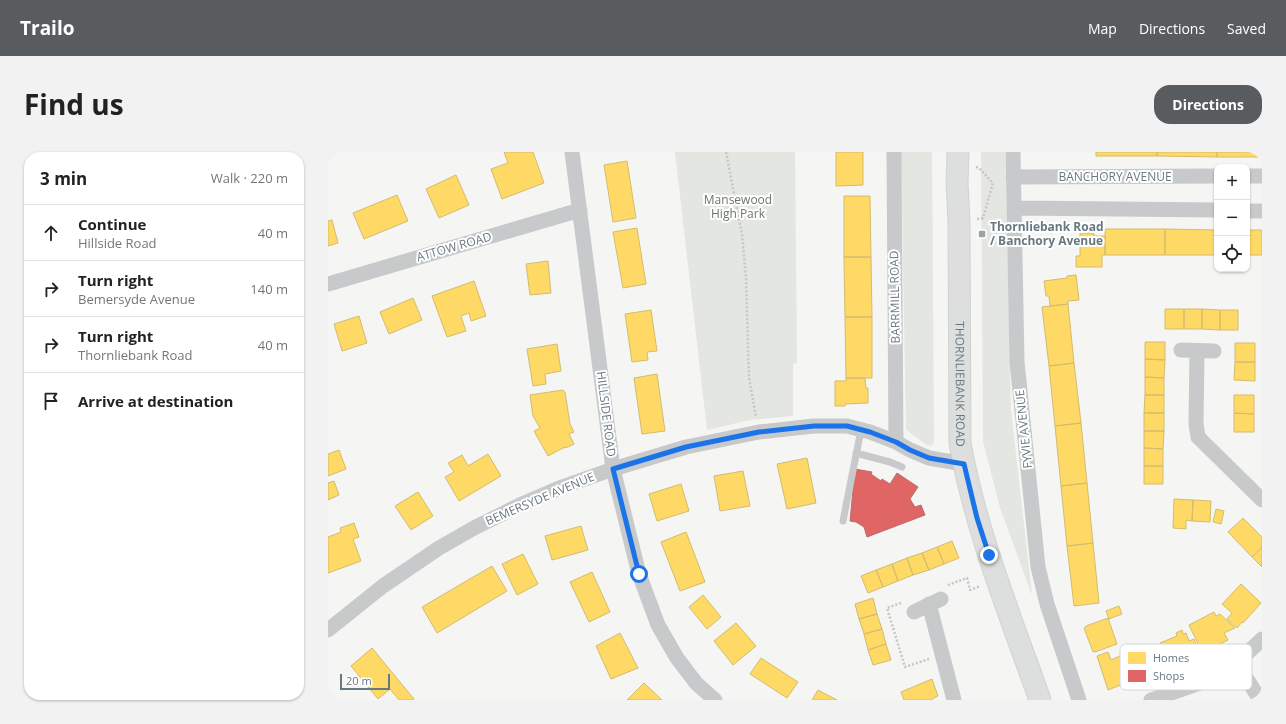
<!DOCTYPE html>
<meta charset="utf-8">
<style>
body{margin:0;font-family:"Open Sans",sans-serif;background:#f2f2f2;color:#222}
.controls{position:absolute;right:12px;top:12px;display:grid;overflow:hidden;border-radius:8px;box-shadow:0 1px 3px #0004}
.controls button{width:36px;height:36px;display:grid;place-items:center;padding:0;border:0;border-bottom:1px solid #e0e0e0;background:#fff;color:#222;font:20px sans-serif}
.scale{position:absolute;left:12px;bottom:10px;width:50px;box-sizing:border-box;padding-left:4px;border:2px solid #687881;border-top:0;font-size:11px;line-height:14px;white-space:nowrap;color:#687881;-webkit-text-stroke:3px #fff;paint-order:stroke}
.stop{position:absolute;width:12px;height:12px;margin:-9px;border:3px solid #1a73e8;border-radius:50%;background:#fff}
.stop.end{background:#1a73e8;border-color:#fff;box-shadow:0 1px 4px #0008}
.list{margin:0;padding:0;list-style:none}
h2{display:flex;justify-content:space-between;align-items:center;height:52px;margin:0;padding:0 16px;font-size:17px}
h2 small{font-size:13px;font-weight:400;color:#767676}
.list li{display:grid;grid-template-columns:26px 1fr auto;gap:12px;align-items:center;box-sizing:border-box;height:56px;padding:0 16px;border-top:1px solid #e0e0e0}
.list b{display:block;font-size:15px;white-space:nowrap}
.list p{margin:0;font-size:13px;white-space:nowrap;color:#767676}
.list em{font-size:13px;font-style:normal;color:#767676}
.icon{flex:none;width:22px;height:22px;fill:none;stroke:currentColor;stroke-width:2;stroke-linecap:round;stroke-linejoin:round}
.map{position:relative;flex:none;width:934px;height:548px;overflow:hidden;border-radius:16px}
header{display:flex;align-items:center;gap:24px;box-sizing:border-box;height:56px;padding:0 20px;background:#585c5f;color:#fff}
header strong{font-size:19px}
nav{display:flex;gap:22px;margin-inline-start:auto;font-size:14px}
.intro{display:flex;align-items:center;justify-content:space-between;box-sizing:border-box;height:96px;padding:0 24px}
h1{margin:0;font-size:28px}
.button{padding:10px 18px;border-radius:16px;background:#585c5f;color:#fff;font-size:14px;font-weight:700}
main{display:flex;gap:24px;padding:0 24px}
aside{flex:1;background:#fff;border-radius:16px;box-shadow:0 1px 3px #0004}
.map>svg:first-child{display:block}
.green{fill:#e4e6e2}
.homes{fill:#ffd966;stroke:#d2bc6e}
.shops{fill:#e06666;stroke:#bc6b6e}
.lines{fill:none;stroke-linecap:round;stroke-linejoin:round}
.secondary-casing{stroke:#d1d2d2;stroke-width:23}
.path{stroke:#c5c6c7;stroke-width:2.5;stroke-dasharray:2 2;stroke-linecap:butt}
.service{stroke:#c7c9ca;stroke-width:7}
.minor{stroke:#c7c9ca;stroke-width:15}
.secondary{stroke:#dddede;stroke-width:21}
.route{stroke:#1a73e8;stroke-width:5}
.poi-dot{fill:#99a4a9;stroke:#fff;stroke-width:1.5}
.labels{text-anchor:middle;stroke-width:4;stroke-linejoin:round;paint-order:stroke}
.street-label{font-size:12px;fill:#687881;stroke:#fff}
.park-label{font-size:12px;fill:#6c7866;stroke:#fff}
.poi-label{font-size:12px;font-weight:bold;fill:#687881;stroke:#fff;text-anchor:start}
.key{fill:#fff;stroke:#d2d6d9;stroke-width:1}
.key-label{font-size:11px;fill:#687881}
</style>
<header>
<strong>Trailo</strong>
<nav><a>Map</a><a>Directions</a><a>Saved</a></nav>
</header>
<div class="intro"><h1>Find us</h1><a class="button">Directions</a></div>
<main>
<aside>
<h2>3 min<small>Walk · 220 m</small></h2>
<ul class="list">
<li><svg class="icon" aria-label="ahead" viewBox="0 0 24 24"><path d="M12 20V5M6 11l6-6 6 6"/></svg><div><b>Continue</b><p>Hillside Road</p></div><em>40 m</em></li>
<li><svg class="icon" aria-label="right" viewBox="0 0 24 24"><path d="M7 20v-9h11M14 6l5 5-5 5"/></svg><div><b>Turn right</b><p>Bemersyde Avenue</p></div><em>140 m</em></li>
<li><svg class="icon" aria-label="right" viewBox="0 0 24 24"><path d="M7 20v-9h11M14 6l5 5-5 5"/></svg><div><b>Turn right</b><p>Thornliebank Road</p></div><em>40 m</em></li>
<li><svg class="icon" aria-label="arrive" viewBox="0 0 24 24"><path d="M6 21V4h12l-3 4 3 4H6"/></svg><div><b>Arrive at destination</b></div></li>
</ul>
</aside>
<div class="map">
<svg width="934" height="548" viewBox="0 0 934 548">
<rect width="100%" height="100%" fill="#f5f5f4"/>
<path class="green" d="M347,0H467L469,211L465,212V264L422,268L379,278Z
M573,0H604L606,289L604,294L599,293L578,278Z
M653,0H677L683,258L704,443L672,356L655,289Z"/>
<path class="homes" d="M176,0H205L216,31L174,47L163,17L180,11Z
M508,0H535V33L508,34Z
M768,0H829V4H768Z
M829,0H889V5L829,4Z
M889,0H934V5H889Z
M299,9L308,66L285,70L276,13Z
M128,23L141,53L111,66L98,37Z
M69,43L80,69L36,87L25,61Z
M516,44H542L543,105H516Z
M4,68L10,91L0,94V69Z
M309,76L318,132L295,136L285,80Z
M777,77H837V103H777Z
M837,77L889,78V103H837Z
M919,78H934V103H919Z
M752,81H766V84H777V103H774V115H748V104H752Z
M516,105H543L544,165H517Z
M220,109L223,141L202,143L198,112Z
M748,123L751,148L740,149V152L722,154L721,144H718L716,129L739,126V124Z
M146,129L158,164L143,169L141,161L133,164L138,179L119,185L104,144Z
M85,146L94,168L61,182L52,160Z
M740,152L746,211L721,214L714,155Z
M837,157H856V177H837Z
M856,157H874V177H856Z
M874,157L892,158V178L874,177Z
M323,158L329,199L319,200L320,208L304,210L297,162Z
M892,158H910V178H892Z
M31,164L39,191L14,199L6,172Z
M517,165H544V226H518Z
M817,190H837V208L817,207Z
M907,191H927V210H907Z
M229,192L233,219L217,222L218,232L205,234L199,197Z
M817,207L837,208L836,226L817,225Z
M907,210H927V229L906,228Z
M746,211L753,271L727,274L721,214Z
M329,222L337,279L314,282L306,226Z
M817,225L836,226V243H817Z
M518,226H537L538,236H540V251L517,252V254H507V229H518Z
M235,238L237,240L242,272L246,280L241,282L246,292L240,295L235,296L220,304L206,279L212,276L205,264L202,243Z
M817,243H836V261H816Z
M906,243H926V262L906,261Z
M816,261H836V279H816Z
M906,261L926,262V280H906Z
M753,271L759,331L733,334L727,274Z
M816,279H836L835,297L816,296Z
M816,296L835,297V314H816Z
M11,298L18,317L0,324V302Z
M160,302L173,324L131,349L117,325L126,320L120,311L134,303L140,314Z
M479,306L488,351L459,357L449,312Z
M816,314H835V332H816Z
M415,319L422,354L392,359L386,324Z
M6,329L11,343L0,348V331Z
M759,331L765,391L739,394L733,334Z
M353,332L361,359L329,369L321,342Z
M90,340L105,364L83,378L67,354Z
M846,347L865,348L864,369L858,368V377L845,376Z
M865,348L883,349L882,370L864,369Z
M888,357L896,359L893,372L885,370Z
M915,366L934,385V395L924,405L900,380Z
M26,371L31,385L25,387L33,409L0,421V385L13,380L12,376Z
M253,374L260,398L224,408L217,384Z
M358,380L377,430L352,439L333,390Z
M624,389L631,406L616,412L609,395Z
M765,391L771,451L746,454L739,394Z
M609,395L616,412L601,418L594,401Z
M934,395V415L924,405Z
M594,401L601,418L585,423L579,406Z
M195,402L210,432L189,443L174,412Z
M579,406L585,423L570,429L564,412Z
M564,412L570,429L555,435L548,418Z
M164,414L179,439L109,481L94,455Z
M548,418L555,435L540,441L533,424Z
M264,420L282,460L261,470L242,430Z
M913,432L933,451L915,471L914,470L909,476L899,467L904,461L894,452Z
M375,443L393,465L379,477L361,455Z
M545,446L549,462L531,467L527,452Z
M791,454L794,462L781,467L778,459Z
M886,460L888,464L892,462L907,476L896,481L900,488L874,500L861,473Z
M549,462L554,477L536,482L531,467Z
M780,466L789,492L767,500V499L765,500L756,476L758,475V474Z
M408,471L428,494L405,513L386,489Z
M554,477L558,492L540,498L536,482Z
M854,478L855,482L858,481L861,489L866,487L871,501L866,503L867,504L855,509L856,511L845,516L844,514L841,515L832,491L849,484L848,481Z
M292,481L310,516L283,527L268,494Z
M558,492L563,508L545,513L540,498Z
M44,496L86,547L85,548H71L62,537L50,547L23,514Z
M780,500L783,508L794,503L803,529L780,538L769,504Z
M433,506L470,530L459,546L422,522Z
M604,527L610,544L604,547V548H576L573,540Z
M316,531L334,548H299Z
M490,538L509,548H484Z"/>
<path class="shops" d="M527,317L544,320L543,322L553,329L554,327L562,332L569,321L590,335L582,347L587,355L593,353L597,363L539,385L536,375L528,370L522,369Z"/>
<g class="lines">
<g class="secondary-casing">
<g id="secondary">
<path id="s1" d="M630,0L629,31L631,69L632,291C648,380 682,463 712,548"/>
</g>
</g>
<path class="path" d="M398,0L414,83L418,126L421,226L428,265
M648,15L651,16L665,31L655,66L649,67
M620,433L639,426L642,438L652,434
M573,451L559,456L577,515L601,507"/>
<path class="service" d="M528,301L562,310L574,315
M515,369L533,278"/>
<path class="minor" d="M244,0L285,317L311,422L330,473L349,506L368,531L387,548
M566,0L568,290
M685,0L689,210L710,415L719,452L751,548
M919,24H934
M685,25L889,24
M686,56L889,58
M919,59H934
M0,132L252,58
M853,198L886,199
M869,199L868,272L870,285L934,348
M601,452L626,548
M586,460L613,447
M0,478L55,434L111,396L146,376L192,353L234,335L285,317L358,295L431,280L486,274H519L542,280L568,290L582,298L601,306L636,312
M909,511L932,548
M823,548L881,528L909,511L934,487"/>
<use href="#secondary" class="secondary"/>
</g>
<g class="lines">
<path class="route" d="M311,422L285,317L358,295L431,280L486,274H519L542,280L568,290L582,298L601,306L636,312L649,366L661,403"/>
</g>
<rect class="poi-dot" x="650" y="78" width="8" height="8" rx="2"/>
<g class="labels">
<g class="street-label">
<text x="787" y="29">BANCHORY AVENUE</text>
<text transform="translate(126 95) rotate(-16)" y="4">ATTOW ROAD</text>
<text transform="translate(567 145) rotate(-91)" y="4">BARRMILL ROAD</text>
<text dy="4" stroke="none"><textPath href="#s1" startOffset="232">THORNLIEBANK ROAD</textPath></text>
<text transform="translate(278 262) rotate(83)" y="4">HILLSIDE ROAD</text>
<text transform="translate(696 277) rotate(-96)" y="4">FYVIE AVENUE</text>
<text transform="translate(212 347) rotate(-23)" y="4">BEMERSYDE AVENUE</text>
</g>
<g class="park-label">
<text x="410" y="52">Mansewood<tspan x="410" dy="14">High Park</tspan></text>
</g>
<g class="poi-label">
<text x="662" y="79">Thornliebank Road<tspan x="662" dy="14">/ Banchory Avenue</tspan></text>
</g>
</g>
<rect x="792" y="492" width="132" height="46" rx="6" class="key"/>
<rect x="800" y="500" width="18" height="12" fill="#ffd966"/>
<rect x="800" y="518" width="18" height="12" fill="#e06666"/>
<g class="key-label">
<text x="825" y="510">Homes</text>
<text x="825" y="528">Shops</text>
</g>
</svg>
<div class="controls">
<button>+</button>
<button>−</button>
<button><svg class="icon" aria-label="locate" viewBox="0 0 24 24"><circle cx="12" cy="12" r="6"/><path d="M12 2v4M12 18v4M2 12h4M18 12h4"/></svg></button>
</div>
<div class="scale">20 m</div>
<div class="stop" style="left:311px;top:422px"></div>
<div class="stop end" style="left:661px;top:403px"></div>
</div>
</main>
